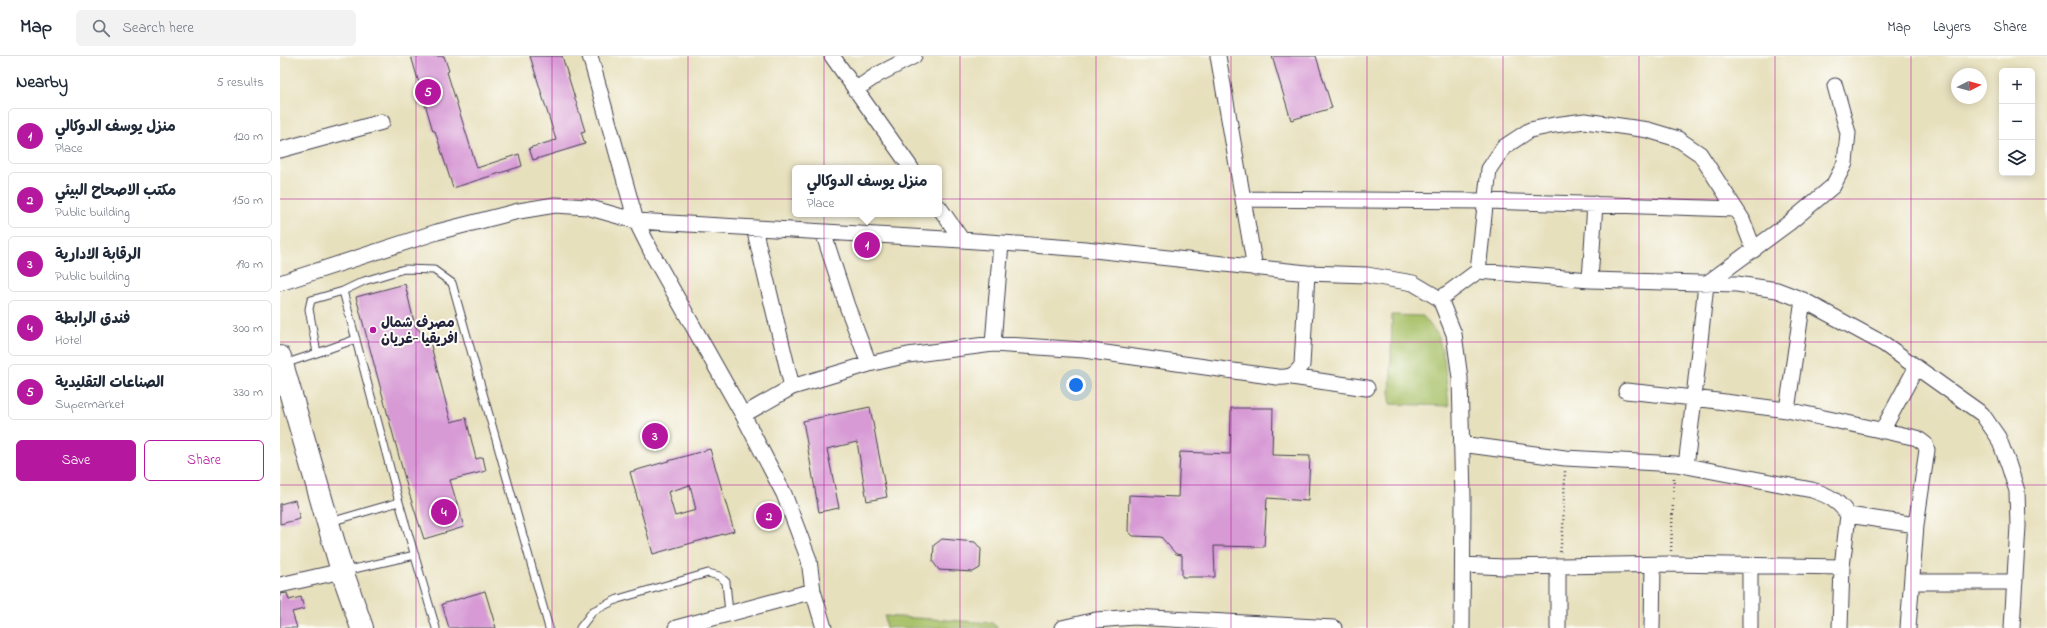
<!DOCTYPE html>
<meta charset="utf-8">
<style>
body{margin:0;font-family:"Indie Flower","Playpen Sans Arabic",sans-serif;background:#f2f2f3;color:#1f2937}
.controls{position:absolute;right:12px;top:12px;display:grid;overflow:hidden;border-radius:6px;box-shadow:0 2px 10px #0003}
.controls button{width:36px;height:36px;display:grid;place-items:center;padding:0;border:0;border-bottom:1px solid #e0e1e3;background:#fff;color:#1f2937;font:20px sans-serif}
.compass{position:absolute;left:1671px;top:12px;width:36px;height:36px;border-radius:50%;background:#fff;box-shadow:0 2px 10px #0003;rotate:84deg}
.you{position:absolute;left:796px;top:329px;width:14px;height:14px;margin:-10px;border:3px solid #fff;border-radius:50%;background:#1a73e8;box-shadow:0 0 0 6px #1a73e833}
.badge{display:grid;place-items:center;width:26px;height:26px;border-radius:50%;background:#b5179e;color:#fff;font-size:13px;font-weight:700}
.pin{position:absolute;translate:-50% -50%;border:2px solid #fff;box-shadow:0 1px 4px #0006}
.popup{position:absolute;left:512px;top:109px;width:150px;height:52px;box-sizing:border-box;display:grid;place-content:center;border-radius:6px;background:#fff;filter:drop-shadow(0 1px 3px #0005);font-size:13px;white-space:nowrap;color:#747a83}
.popup b{font-size:15px;color:#1f2937}
.popup::after{content:'';position:absolute;left:50%;top:100%;margin-left:-8px;border:8px solid transparent;border-top-color:#fff}
.list{margin:0;padding:0;list-style:none}
h2{display:flex;justify-content:space-between;align-items:center;height:52px;margin:0;padding:0 16px;font-size:17px}
h2 small{font-size:13px;font-weight:400;color:#747a83}
.list li{display:grid;grid-template-columns:26px 1fr auto;gap:12px;align-items:center;box-sizing:border-box;height:56px;margin:0 8px 8px;padding:0 8px;border:1px solid #e0e1e3;border-radius:6px}
.list b{display:block;font-size:15px;white-space:nowrap}
.list p{margin:0;font-size:13px;white-space:nowrap;color:#747a83}
.list em{font-size:13px;font-style:normal;color:#747a83}
.actions{display:flex;gap:8px;padding:12px 16px}
.actions a{flex:1;padding:9px 0;border:1px solid #b5179e;border-radius:6px;text-align:center;font-size:14px;color:#b5179e}
.actions .main{background:#b5179e;color:#fff}
.icon{flex:none;width:22px;height:22px;fill:none;stroke:currentColor;stroke-width:2;stroke-linecap:round;stroke-linejoin:round}
.map{position:relative;flex:none;width:1767px;height:572px;overflow:hidden}
header{display:flex;align-items:center;gap:24px;box-sizing:border-box;height:56px;padding:0 20px;background:#fff;border-bottom:1px solid #e0e1e3}
header strong{font-size:19px}
nav{display:flex;gap:22px;margin-inline-start:auto;font-size:14px}
.search{width:280px;height:36px;background:#f2f2f3;display:flex;align-items:center;gap:10px;box-sizing:border-box;padding:0 14px;border-radius:6px;color:#747a83;font-size:15px}
main{display:flex}
aside{flex:1;background:#fff}
.map>svg:first-child{display:block}
.green{fill:#a6bf65;stroke:#647050}
.building{fill:#d79ad5;fill-rule:evenodd}
.lines{fill:none;stroke-linecap:round;stroke-linejoin:round}
.lane-casing{stroke:#403e4e;stroke-width:9}
.street-casing{stroke:#403e4e;stroke-width:17}
.primary-casing{stroke:#403e4e;stroke-width:24}
.path{stroke:#403e4e;stroke-width:2.5;stroke-dasharray:1 3;stroke-linecap:butt}
.lane{stroke:#fff;stroke-width:7}
.street{stroke:#fff;stroke-width:15}
.primary{stroke:#fff;stroke-width:22}
.grid{fill:none;stroke:#b5179e;stroke-width:1;stroke-opacity:0.55}
.poi-dot{fill:#b5179e;stroke:#fdfcf7;stroke-width:1.5}
.labels{text-anchor:middle;stroke-width:4;stroke-linejoin:round;paint-order:stroke}
.poi-label{font-size:14px;font-weight:bold;fill:#22223b;stroke:#fdfcf7;text-anchor:start}
</style>
<header>
<strong>Map</strong>
<div class="search"><svg class="icon" aria-label="search" viewBox="0 0 24 24"><circle cx="10" cy="10" r="6"/><path d="M15 15l6 6"/></svg>Search here</div>
<nav><a>Map</a><a>Layers</a><a>Share</a></nav>
</header>
<main>
<aside>
<h2>Nearby<small>5 results</small></h2>
<ul class="list">
<li><span class="badge">1</span><div><b>منزل يوسف الدوكالي</b><p>Place</p></div><em>120 m</em></li>
<li><span class="badge">2</span><div><b>مكتب الاصحاح البيئي</b><p>Public building</p></div><em>150 m</em></li>
<li><span class="badge">3</span><div><b>الرقابة الادارية</b><p>Public building</p></div><em>190 m</em></li>
<li><span class="badge">4</span><div><b>فندق الرابطة</b><p>Hotel</p></div><em>300 m</em></li>
<li><span class="badge">5</span><div><b>الصناعات التقليدية</b><p>Supermarket</p></div><em>330 m</em></li>
</ul>
<div class="actions"><a class="main">Save</a><a>Share</a></div>
</aside>
<div class="map">
<svg width="1767" height="572" viewBox="0 0 1767 572">
<rect width="100%" height="100%" fill="#fdfcf7"/>
<filter id="ink" filterUnits="userSpaceOnUse"><feTurbulence type="fractalNoise" baseFrequency=".025" numOctaves="2"/><feDisplacementMap in="SourceGraphic" scale="8" xChannelSelector="R" yChannelSelector="G"/><feConvolveMatrix kernelMatrix="1 2 1 2 8 2 1 2 1" color-interpolation-filters="sRGB"/></filter>
<filter id="wash" filterUnits="userSpaceOnUse"><feTurbulence type="fractalNoise" baseFrequency=".012" numOctaves="4" result="noise"/><feDisplacementMap in="SourceGraphic" scale="16" xChannelSelector="R" yChannelSelector="G"/><feGaussianBlur stdDeviation="0.9" result="paint"/><feColorMatrix in="noise" values="0 0 0 0 0 0 0 0 0 0 0 0 0 0 0 0 0 1.4 0 .05"/><feComposite in="paint" operator="in"/></filter>
<g filter="url(#wash)">
<rect width="100%" height="100%" fill="#e7e0bd"/>
<path class="green" d="M1112,259L1143,260L1158,279L1164,303L1169,350L1110,348Z
M605,560L712,567L718,572H606Z"/>
<g id="blocks">
<path class="building" d="M131,0H164L169,15L167,16L197,112L239,98L242,110L173,132L155,75H153Z
M250,0H282L305,75L301,76L305,88L253,104L249,92L276,84Z
M992,0H1036L1052,52L1011,64Z
M125,228L135,270L150,286L171,366L186,362L196,403L203,401L206,415L170,424L184,471L144,483L128,434L76,241Z
M590,351L607,441L587,445L577,386L547,393L559,452L539,456L523,365Z
M951,352H993L992,399L1030,400L1028,445L987,442L984,491L934,490L935,521H902V499L896,498L881,481L853,480L848,475L849,439L898,441L900,396L950,398Z
M430,393L454,475L373,498L350,416ZM410,429L416,454L395,460L388,436Z
M15,444L20,463L0,468V448Z
M662,483L695,486L701,493L700,512L693,516L659,514L653,506L654,489Z
M205,535L216,572H169L162,548Z
M7,537L9,544L21,541L24,553L12,556L17,572H0V538Z"/>
</g>
</g>
<g filter="url(#ink)">
<use href="#blocks" fill-opacity="0" stroke="#403e4e" stroke-width="1"/>
<g class="lines">
<g class="lane-casing">
<path id="lane" d="M37,297L76,283
M4,308L37,297L29,253L31,244L63,235
M50,466L119,446
M65,515L135,499
M156,572L119,446L63,235L84,225L124,213L154,214L172,227L269,572
M300,572L313,555L338,543L428,517L439,520L446,526L449,557"/>
</g>
<g class="street-casing">
<path id="street" d="M310,0L356,165L374,201L463,359L504,438L529,504L533,535L544,572
M552,0L631,112
M938,0L975,212
M575,34L597,19L634,0
M0,94L102,66
M963,143L1206,145L1455,153
M659,151L682,184
M474,172L512,331
M543,176L567,250L589,308
M1198,215L1209,113L1224,91L1250,74L1274,69L1305,65L1368,74L1398,83L1420,98L1462,163L1474,194
M1310,224L1315,148
M0,227L157,176L239,155L275,149L307,151L356,165L682,184L805,193L1027,217L1087,219L1133,227L1160,243L1174,278L1180,322L1183,442L1182,572
M1160,243L1198,215L1310,224L1457,228L1497,234L1523,244L1604,288L1702,358L1718,381L1728,407L1737,435L1738,470L1732,572
M713,288L721,187
M1012,321L1087,332
M1346,335L1414,342L1426,228L1509,167L1553,130L1565,107L1568,77L1555,30
M1507,354L1637,382L1645,388L1647,394L1636,469
M463,359L512,331L589,308L628,299L713,288L804,294L997,321C1009,322 1015,320 1022,309L1027,217
M1602,375L1636,312
M1181,388L1285,402L1396,408L1532,434C1548,439 1559,445 1568,459L1562,511L1560,572
M1406,410L1414,342L1507,354L1523,244
M1568,459L1636,469L1628,572
M1184,509L1223,511L1391,508L1562,511
M1632,526H1735
M0,529L62,515
M396,572L533,535
M782,572L816,564L854,561L1054,572
M1278,572V510
M1372,572L1373,509
M1470,572V511"/>
</g>
<g class="primary-casing">
<path id="primary" d="M0,301L62,515L82,572"/>
</g>
<path class="path" d="M1391,495L1394,422
M1280,496L1283,474L1285,415"/>
<use href="#lane" class="lane"/>
<use href="#street" class="street"/>
<use href="#primary" class="primary"/>
</g>
</g>
<path class="grid" d="M136,0V572M272,0V572M408,0V572M544,0V572M680,0V572M816,0V572M951,0V572M1087,0V572M1223,0V572M1359,0V572M1495,0V572M1631,0V572M0,143H1767M0,286H1767M0,429H1767"/>
<circle class="poi-dot" cx="93" cy="274" r="4"/>
<g class="labels">
<g class="poi-label">
<text x="101" y="271">مصرف شمال<tspan x="101" dy="16">افريقيا -غريان</tspan></text>
</g>
</g>
</svg>
<div class="controls">
<button>+</button>
<button>−</button>
<button><svg class="icon" aria-label="layers" viewBox="0 0 24 24"><path d="M12 4l9 5-9 5-9-5zM3 14l9 5 9-5"/></svg></button>
</div>
<svg class="compass" viewBox="-18 -18 36 36"><path d="M0-13l5 13h-10z" fill="#e53935"/><path d="M0 13l5-13h-10z" fill="#747a83"/></svg>
<div class="you"></div>
<div class="pin badge" style="left:587px;top:189px">1</div>
<div class="popup"><b>منزل يوسف الدوكالي</b>Place</div>
<div class="pin badge" style="left:489px;top:460px">2</div>
<div class="pin badge" style="left:375px;top:380px">3</div>
<div class="pin badge" style="left:164px;top:456px">4</div>
<div class="pin badge" style="left:148px;top:36px">5</div>
</div>
</main>
